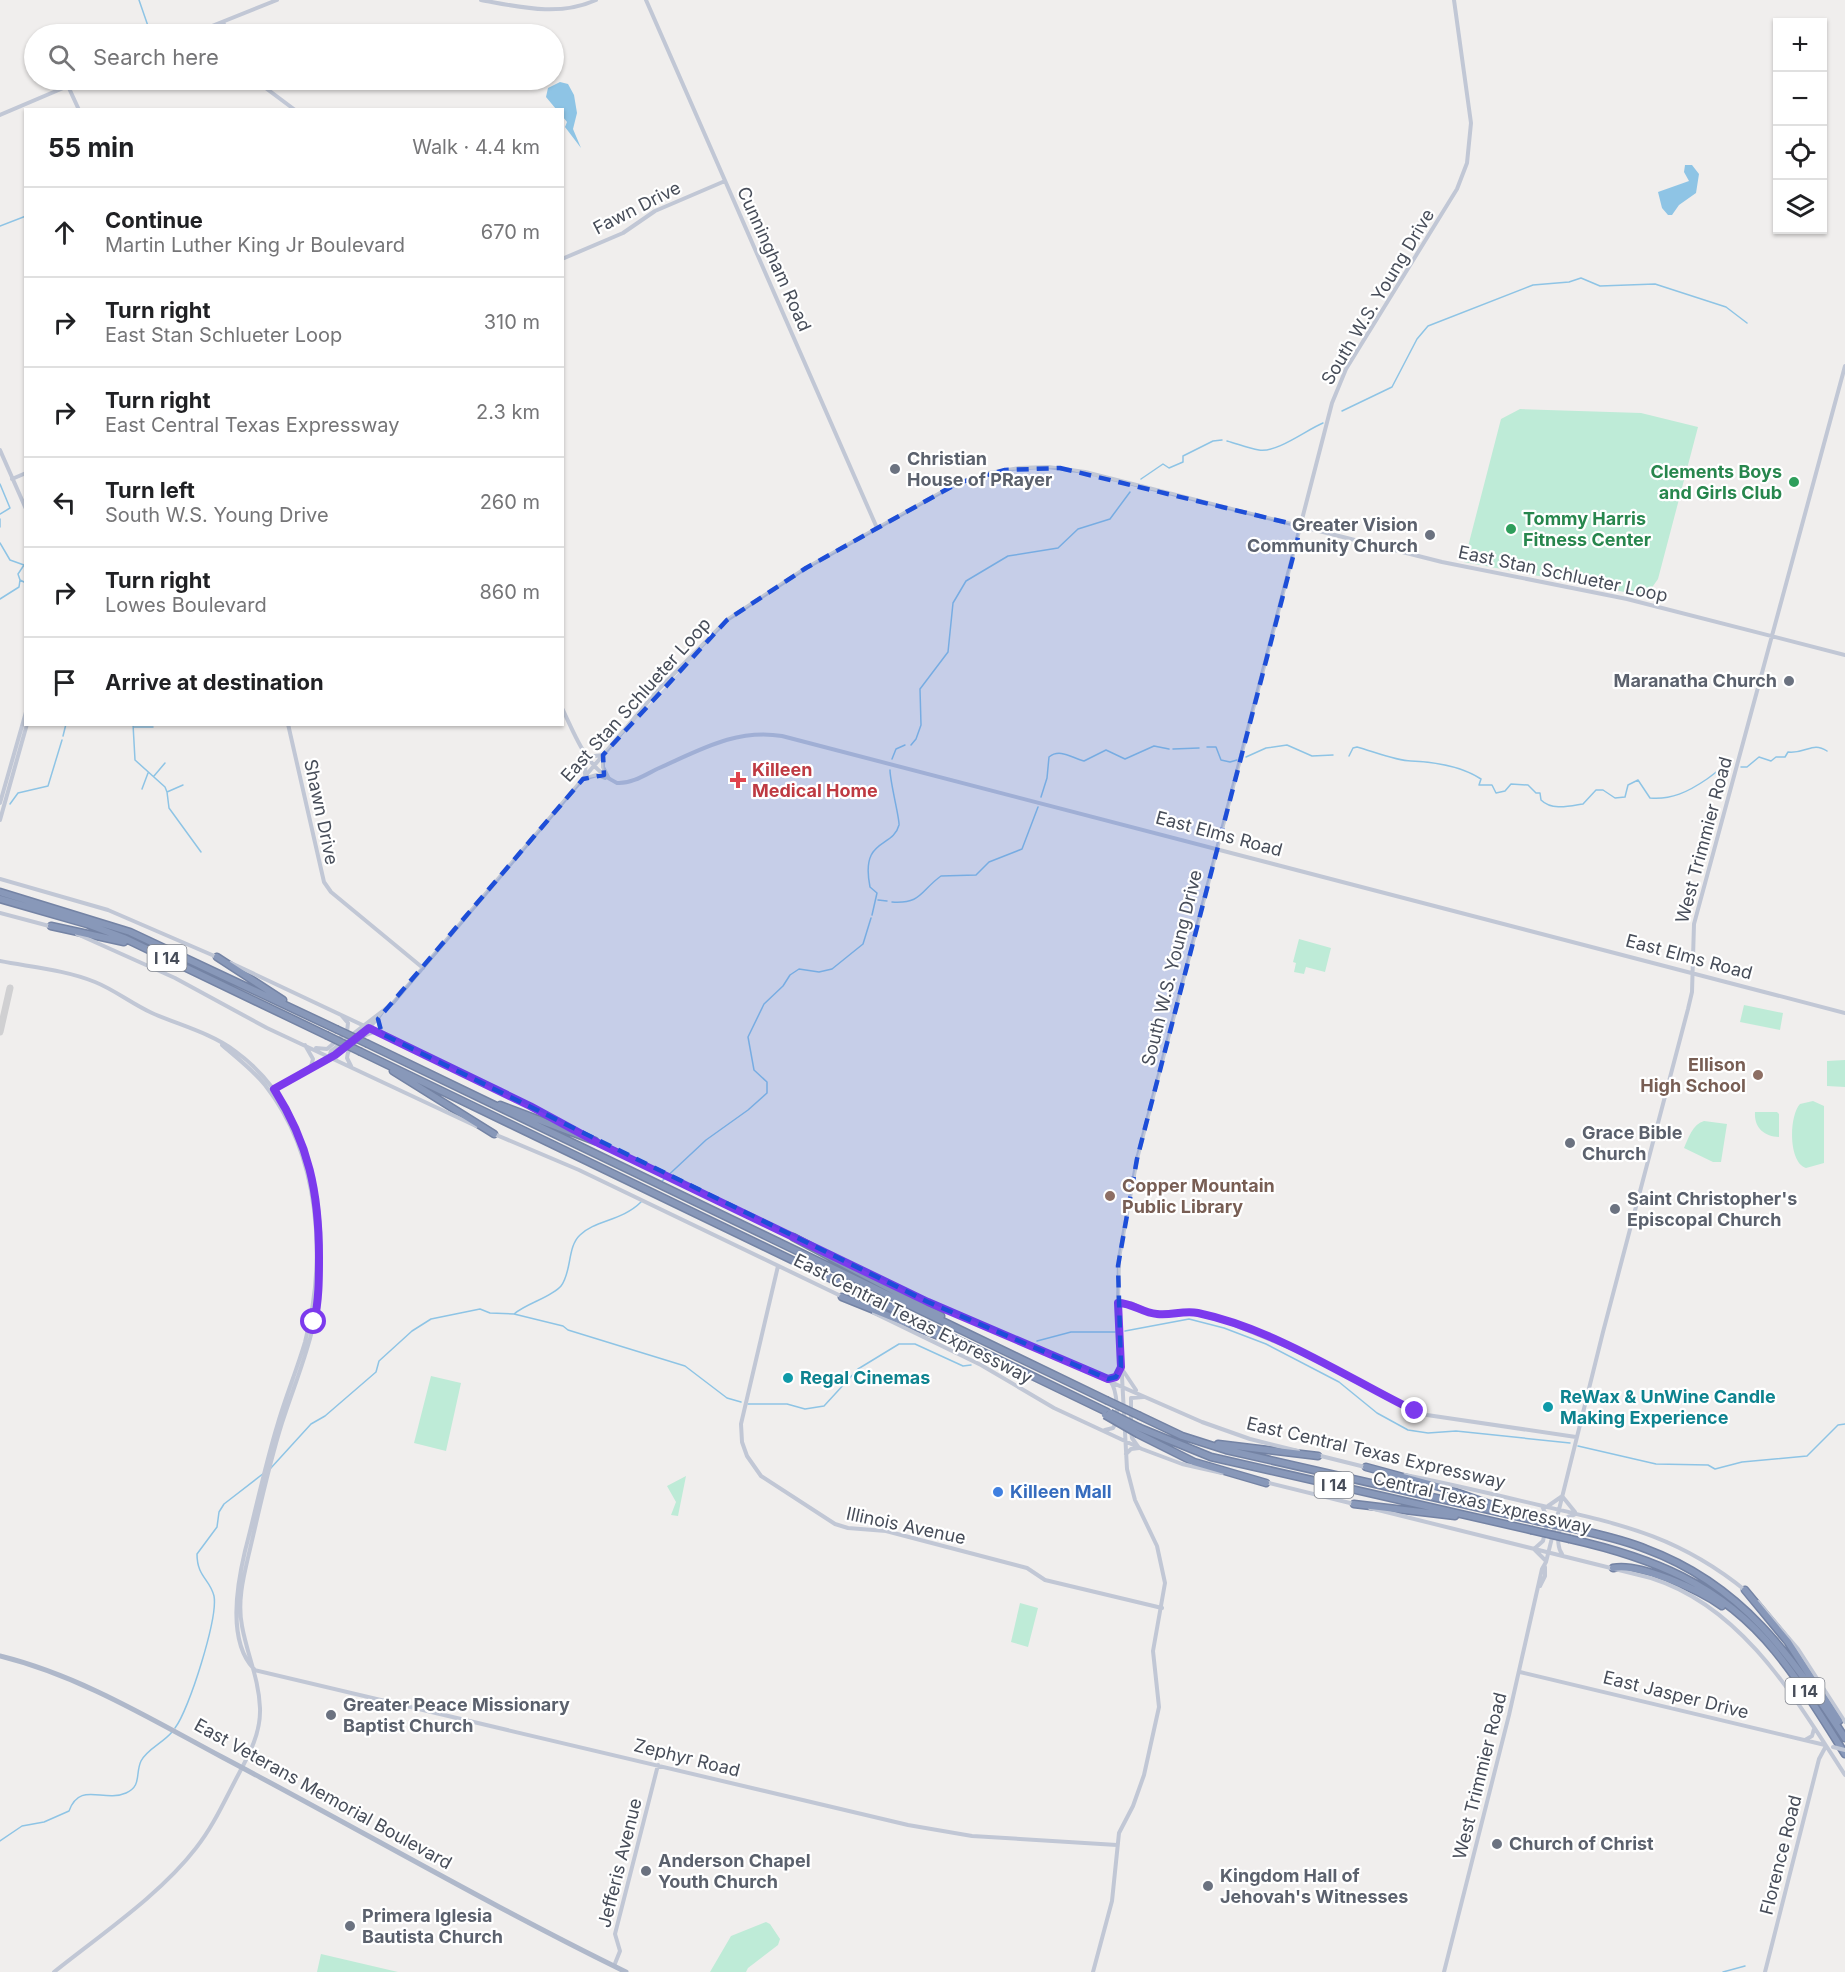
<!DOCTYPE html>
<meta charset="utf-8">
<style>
body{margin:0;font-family:Inter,sans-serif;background:#f6f6f6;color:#202124}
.controls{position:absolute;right:18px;top:18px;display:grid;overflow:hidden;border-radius:0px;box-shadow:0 2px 4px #0004}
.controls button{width:54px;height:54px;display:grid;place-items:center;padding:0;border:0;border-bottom:2px solid #e0e0e0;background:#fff;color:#202124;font:30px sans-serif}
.stop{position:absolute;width:18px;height:18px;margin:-14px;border:4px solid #7c3aed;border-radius:50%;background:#fff}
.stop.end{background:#7c3aed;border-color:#fff;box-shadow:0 2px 6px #0008}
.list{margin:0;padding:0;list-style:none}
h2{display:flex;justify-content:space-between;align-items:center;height:78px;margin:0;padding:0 24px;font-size:26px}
h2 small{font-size:20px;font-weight:400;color:#757577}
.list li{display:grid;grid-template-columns:39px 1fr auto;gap:18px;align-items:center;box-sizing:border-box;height:90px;padding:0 24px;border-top:2px solid #e0e0e0}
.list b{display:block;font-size:22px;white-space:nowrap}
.list p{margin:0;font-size:20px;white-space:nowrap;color:#757577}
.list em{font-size:20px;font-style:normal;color:#757577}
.icon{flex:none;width:33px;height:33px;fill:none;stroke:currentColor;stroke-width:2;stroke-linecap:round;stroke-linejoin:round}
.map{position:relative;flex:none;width:1845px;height:1972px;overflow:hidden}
.search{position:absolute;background:#fff;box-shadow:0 2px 4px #0004;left:24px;top:24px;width:540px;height:66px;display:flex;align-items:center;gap:15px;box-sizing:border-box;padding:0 21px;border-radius:33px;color:#757577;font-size:22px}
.panel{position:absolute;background:#fff;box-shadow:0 2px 4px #0004;left:24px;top:108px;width:540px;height:618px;border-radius:0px}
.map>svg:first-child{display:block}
.green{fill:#beebd7}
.water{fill:#8ec4e5}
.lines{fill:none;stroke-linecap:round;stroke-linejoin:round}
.stream{stroke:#8ec4e5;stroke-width:1.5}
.taxiway{stroke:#d0d0d2;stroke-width:7}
.highway-casing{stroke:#7483a4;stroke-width:9}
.secondary{stroke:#c1c7d5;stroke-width:4}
.primary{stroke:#afb8ca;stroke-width:5}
.highway{stroke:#8898b9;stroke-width:6}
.highway-bridge-casing{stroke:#7483a4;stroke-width:9;stroke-linecap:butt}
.secondary-bridge{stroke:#c1c7d5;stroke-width:4}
.highway-bridge{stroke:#8898b9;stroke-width:6}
.route{stroke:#7c3aed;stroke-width:8}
.marked{fill:#1d4ed8;fill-opacity:0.2;stroke:#1d4ed8;stroke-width:4.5;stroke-dasharray:12 8;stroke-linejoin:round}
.worship-dot{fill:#6b7280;stroke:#fff;stroke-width:2}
.leisure-dot{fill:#2e9e5b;stroke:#fff;stroke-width:2}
.health-dot{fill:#e0444e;stroke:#fff;stroke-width:2}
.education-dot{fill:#8d6e63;stroke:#fff;stroke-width:2}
.culture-dot{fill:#0f9aa8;stroke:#fff;stroke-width:2}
.shop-dot{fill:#3f7fe0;stroke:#fff;stroke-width:2}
.labels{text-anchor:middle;stroke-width:4.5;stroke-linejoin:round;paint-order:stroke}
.shield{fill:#fff;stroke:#7e828b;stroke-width:1.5}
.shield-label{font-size:16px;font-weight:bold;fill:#474d59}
.street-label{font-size:18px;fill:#474d59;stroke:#fff}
.worship-label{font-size:18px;font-weight:bold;fill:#5b616d;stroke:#fff;text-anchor:start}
.leisure-label{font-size:18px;font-weight:bold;fill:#27864d;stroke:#fff;text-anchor:end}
.health-label{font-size:18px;font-weight:bold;fill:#be3a42;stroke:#fff;text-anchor:start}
.education-label{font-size:18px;font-weight:bold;fill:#785e54;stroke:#fff;text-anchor:end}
.culture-label{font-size:18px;font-weight:bold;fill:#0d838f;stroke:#fff;text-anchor:start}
.shop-label{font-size:18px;font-weight:bold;fill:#366cbe;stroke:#fff;text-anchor:start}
</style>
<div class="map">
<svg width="1845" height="1972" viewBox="0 0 1845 1972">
<rect width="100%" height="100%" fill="#f0eeed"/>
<path class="green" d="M1520,409L1641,413L1698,427L1658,579L1646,596L1464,562L1501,419Z
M1299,939L1331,948L1325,972L1306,967L1304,974L1294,972L1296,963L1293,962Z
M1744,1005L1783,1013L1780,1030L1740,1022Z
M1845,1060V1087L1827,1086V1061Z
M1813,1101L1824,1106V1163L1806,1168C1788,1162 1789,1116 1800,1104Z
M1755,1112H1777L1779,1114V1137C1764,1136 1754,1128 1755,1112Z
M1704,1121L1727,1124L1721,1162H1713L1684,1148C1689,1137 1692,1125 1704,1121Z
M431,1376L461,1383L446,1451L414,1443Z
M686,1476L678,1516L671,1515L676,1502L667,1486Z
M1020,1603L1038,1608L1028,1647L1011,1642Z
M766,1922L770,1924L780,1939L778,1945L748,1968L746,1972H710L731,1936Z
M321,1954L398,1972H317Z"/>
<path class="water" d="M560,82L568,84L574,95L577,113L573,129L581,148L565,127L567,122L563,117L562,110L556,109L546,97L548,88Z
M1685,165H1692L1699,174L1696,193L1679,205L1672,215H1668L1662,208L1658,192L1689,181L1684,172Z"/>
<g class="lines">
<path class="stream" d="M139,0L148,26
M0,226L26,216
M1342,411L1392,387L1417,339L1428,326L1533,285L1569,282L1581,278L1600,286L1655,284L1726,307L1747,323
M1227,441C1238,444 1248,448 1259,450C1277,453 1306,430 1323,423
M1141,479L1163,464L1169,468L1183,462V456L1213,441L1222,440
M0,484L10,508L0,514
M0,519V527
M0,543L10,560L24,565L18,574L20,580L26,583
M0,599L19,587L20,580
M133,724L135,760L165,787L167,792L183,785
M133,727H153
M63,736L66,724
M911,745L916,739L921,725L920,689L948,652L953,603L966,581L1008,556L1058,548L1078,529L1110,519L1130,492
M1207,747H1216L1221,760L1230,762L1237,760
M1173,749L1199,748
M1349,756L1353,748L1357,747C1372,751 1396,761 1411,761C1435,762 1461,766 1481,779L1479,785H1492L1496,793L1505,791L1511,784L1528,785L1536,793H1540L1541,800C1552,811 1570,806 1583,804L1596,790H1603L1615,798L1625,797L1628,785L1638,780L1650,798C1671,800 1688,792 1707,779C1717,772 1720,767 1732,765
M1246,757L1266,748L1287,745L1312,756L1333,755
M892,759L896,749L905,745
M1741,767H1747L1759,757L1771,761L1776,757H1785L1788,752C1807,754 1812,741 1827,751
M154,776L165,763
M142,789L148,773
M167,792L169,808L201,852
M1041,797L1047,778L1049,757C1060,748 1072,758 1084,761L1106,750L1125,759L1154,746L1169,749
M10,804L18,793L48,786L62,740
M878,900L887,901
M892,902C922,904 920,891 941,876L976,875L989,862L1022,849L1038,807
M872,915L877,893L870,887C860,837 893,849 899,825C900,820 890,782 890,770
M661,1182L706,1140L748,1110L767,1093V1082L754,1070L748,1037L764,1004L783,986L790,975L799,969L819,972L832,969L863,944L871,918
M514,1314L563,1326L568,1330L685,1366L727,1398L741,1402
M1125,1331L1189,1319L1224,1328L1266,1344L1339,1382L1377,1413L1408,1430L1428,1433L1456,1431L1570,1443
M1037,1341L1071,1332H1115
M748,1404H787L805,1409L824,1406L858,1369L899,1344H915L963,1366L971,1365
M1578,1446L1656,1464L1708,1465L1715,1469L1742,1462L1807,1456L1838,1425L1845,1424
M270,1469L311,1424L325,1416L376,1372L379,1361L412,1331L431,1319L480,1309L490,1313L514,1314C527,1303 552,1297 561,1286C572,1272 567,1247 580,1235C595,1220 622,1221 641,1202
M175,1728C189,1710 218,1618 214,1596C210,1579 197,1577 197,1554L217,1527L219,1512L224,1504L264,1473
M0,1841L22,1826L44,1822L69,1811C80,1781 103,1803 126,1793C142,1786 135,1774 141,1761C147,1749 163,1743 172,1732
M1723,1972L1745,1966"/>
<path class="taxiway" d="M0,1032L10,988"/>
<g class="highway-casing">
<path id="highway" d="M0,892L130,932L336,1029
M0,899L87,924L124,938L326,1035
M51,926L124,942
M217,957L283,1000
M368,1044L1106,1400
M361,1052L1107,1412
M393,1071L494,1134
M500,1105L595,1141
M793,1237L941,1316
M842,1297L956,1343
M1140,1416L1182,1436L1226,1450L1538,1521
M1140,1428L1211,1457L1531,1530
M1138,1434L1194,1462L1266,1483
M1218,1444L1318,1456
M1366,1467L1447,1489L1509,1511
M1354,1504L1455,1516
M1571,1528C1596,1534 1622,1539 1646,1549C1743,1585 1791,1656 1845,1738
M1570,1539C1650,1557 1721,1584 1775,1651C1801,1683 1823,1719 1845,1754
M1613,1568C1639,1562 1701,1591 1722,1606
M1745,1590L1788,1642L1839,1721"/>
</g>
<path class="secondary" d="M481,0C520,7 559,17 596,0
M646,0L877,528
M223,22L228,34
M192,34L277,0
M255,80L295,110
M68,86L79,110
M0,115L82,80
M562,259L623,233L655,211L725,181
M0,450L26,509
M12,479L26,473
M562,708C576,737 586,768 617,783C631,784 645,775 657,769C698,751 736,728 782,736L1845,1013
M288,724L324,882L331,892L423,968
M603,756V767L608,777
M587,757L603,755
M585,774L586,758
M583,779L597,775L605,778
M0,803L26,712
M0,820L27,724
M0,879L108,910L219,958
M0,913L53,927
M77,934L175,978L267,1028L476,1126
M0,961C31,967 66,970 95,982C115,990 132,1004 152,1013C179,1025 211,1033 235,1051C315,1109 331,1226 315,1318C308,1354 293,1388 282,1423C269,1464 260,1507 250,1549C244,1575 237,1600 242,1626C247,1654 259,1679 260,1708C261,1735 247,1758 235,1781C223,1804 212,1828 196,1848C160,1895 100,1935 54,1972
M231,963L445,1064L581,1133
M378,1019L381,1033
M222,1045C237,1058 253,1070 265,1085C320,1155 327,1258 305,1342C297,1369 286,1396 278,1423C265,1465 256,1509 245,1551C237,1585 227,1641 254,1669
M305,1045L313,1059L310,1070
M316,1048L327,1049L347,1032L348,1023L342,1016
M329,1057L331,1051L393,1003L659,689L727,620L806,568L958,483L989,473L1019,468L1048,467L1085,472L1442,562L1627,599L1845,655
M351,1066L347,1058C347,1046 365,1033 376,1032
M273,1090C308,1072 361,1044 383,1011
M494,1134L579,1170L843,1297
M595,1141L794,1237
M844,1261L928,1302L1202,1422L1250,1439L1298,1451
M778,1266L741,1424L742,1442L747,1456L761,1476L835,1524L848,1528L886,1531L1027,1568L1045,1580L1162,1608
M1118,1303H1131L1154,1314L1189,1312L1227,1322L1310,1356L1427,1415L1576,1437
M874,1313L981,1365L1054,1408L1142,1449L1182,1464L1222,1473
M1122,1369L1136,1390
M1110,1379L1116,1377L1121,1368
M1131,1423V1398L1143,1397
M1105,1430L1113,1428C1120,1419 1117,1389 1110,1381
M1126,1454L1131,1449L1139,1448L1132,1438L1131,1430
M1317,1455L1365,1467
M1405,1475C1451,1484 1497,1495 1543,1506C1624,1525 1680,1537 1746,1591
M1265,1482L1354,1504
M1562,1496L1575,1512
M1542,1506L1548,1519L1543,1541L1534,1549L1546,1561
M1548,1506L1561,1497
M1370,1508L1651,1578C1743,1607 1795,1698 1845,1775
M1562,1554C1554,1543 1559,1516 1574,1515
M1540,1586L1545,1576V1567
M1758,1602L1798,1649L1845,1722
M254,1670L908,1825L972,1836L1117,1845
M1520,1672L1825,1745
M1805,1740L1812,1736L1814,1729
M614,1966L620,1951L615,1934L658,1765
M1093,1972L1112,1901L1119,1833L1133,1806L1144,1775L1159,1707L1153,1651L1165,1583L1157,1546L1135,1500L1127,1469L1118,1303L1119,1258L1137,1159L1332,403L1346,369L1457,189L1467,163L1471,123L1454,0
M1444,1972L1509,1715L1542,1569L1546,1562L1603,1332L1688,1009L1692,992L1694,924L1845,366
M1765,1972L1819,1759L1826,1746"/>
<path class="primary" d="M0,1656C80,1676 149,1718 222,1757C357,1828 489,1905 626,1972"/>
<use href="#highway" class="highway"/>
<g class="highway-bridge-casing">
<path id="highway-bridge" d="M336,1029L368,1044
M326,1035L361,1052
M1106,1400L1140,1416
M1110,1413L1140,1428
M1105,1415L1138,1434
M1538,1521L1571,1528
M1531,1530L1570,1539"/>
</g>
<path class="secondary-bridge" d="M1833,1747L1845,1750"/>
<use href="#highway-bridge" class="highway-bridge"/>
</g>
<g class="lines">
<path class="route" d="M314,1322C319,1301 319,1278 319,1257C319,1193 309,1144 274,1089L335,1055L369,1028L530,1106L600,1144L928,1302L1108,1379L1116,1377L1121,1367L1118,1303C1133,1303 1142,1313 1157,1314C1171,1316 1183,1310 1198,1313C1274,1329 1346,1377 1415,1411"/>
</g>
<path class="marked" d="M1060,468L1301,526L1137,1159L1118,1266L1121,1367L1116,1377L1108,1379L928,1302L382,1034L378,1019L583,779L604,775L603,755L727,620L806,568L958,483L1005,470Z"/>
<g class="worship-dot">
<circle cx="895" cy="469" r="6"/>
<circle cx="1430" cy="535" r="6"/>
<circle cx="1789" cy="681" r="6"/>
<circle cx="1570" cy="1143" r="6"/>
<circle cx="1615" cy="1209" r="6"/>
<circle cx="331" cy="1715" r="6"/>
<circle cx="1497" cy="1844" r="6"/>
<circle cx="646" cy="1871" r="6"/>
<circle cx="1208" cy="1886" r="6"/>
<circle cx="350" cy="1926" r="6"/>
</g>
<g class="leisure-dot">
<circle cx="1794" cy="482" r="6"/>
<circle cx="1511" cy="529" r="6"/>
</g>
<path class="health-dot" d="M735 771h6v6h6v6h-6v6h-6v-6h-6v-6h6z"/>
<g class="education-dot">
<circle cx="1758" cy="1075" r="6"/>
<circle cx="1110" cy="1196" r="6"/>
</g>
<g class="culture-dot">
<circle cx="788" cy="1378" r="6"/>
<circle cx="1548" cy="1407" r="6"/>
</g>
<circle class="shop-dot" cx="998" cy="1492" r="6"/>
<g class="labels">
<g class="shield">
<rect x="147.5" y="945" width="39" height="26" rx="4.5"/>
<rect x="1314.5" y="1472" width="39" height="26" rx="4.5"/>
<rect x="1785.5" y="1678" width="39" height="26" rx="4.5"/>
</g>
<g class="shield-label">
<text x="167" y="964">I 14</text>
<text x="1334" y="1491">I 14</text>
<text x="1805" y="1697">I 14</text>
</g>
<g class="street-label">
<text transform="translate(637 208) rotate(-27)" y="6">Fawn Drive</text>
<text transform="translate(774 259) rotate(66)" y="6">Cunningham Road</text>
<text transform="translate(1378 297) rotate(-59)" y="6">South W.S. Young Drive</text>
<text transform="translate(1563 574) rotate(12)" y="6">East Stan Schlueter Loop</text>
<text transform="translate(636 700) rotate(-48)" y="6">East Stan Schlueter Loop</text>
<text transform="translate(321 812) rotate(78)" y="6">Shawn Drive</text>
<text transform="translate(1219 834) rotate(15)" y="6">East Elms Road</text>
<text transform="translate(1704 840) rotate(-75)" y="6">West Trimmier Road</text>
<text transform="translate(1689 957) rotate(15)" y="6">East Elms Road</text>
<text transform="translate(1172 968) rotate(-76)" y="6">South W.S. Young Drive</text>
<text transform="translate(913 1319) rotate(27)" y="6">East Central Texas Expressway</text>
<text transform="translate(1376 1453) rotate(13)" y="6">East Central Texas Expressway</text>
<text transform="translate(1482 1503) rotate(13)" y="6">Central Texas Expressway</text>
<text transform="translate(906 1526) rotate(12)" y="6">Illinois Avenue</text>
<text transform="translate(1676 1695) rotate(14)" y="6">East Jasper Drive</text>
<text transform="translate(687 1758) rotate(14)" y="6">Zephyr Road</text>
<text transform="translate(1480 1776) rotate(-76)" y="6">West Trimmier Road</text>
<text transform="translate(323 1794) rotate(29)" y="6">East Veterans Memorial Boulevard</text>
<text transform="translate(1781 1855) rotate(-76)" y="6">Florence Road</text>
<text transform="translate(620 1863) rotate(-76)" y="6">Jefferis Avenue</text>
</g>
<g class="worship-label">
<text x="907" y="465">Christian<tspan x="907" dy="21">House of PRayer</tspan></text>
<text x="1418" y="531" text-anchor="end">Greater Vision<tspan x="1418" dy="21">Community Church</tspan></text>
<text x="1777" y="687" text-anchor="end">Maranatha Church</text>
<text x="1582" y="1139">Grace Bible<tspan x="1582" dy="21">Church</tspan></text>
<text x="1627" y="1205">Saint Christopher's<tspan x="1627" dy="21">Episcopal Church</tspan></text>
<text x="343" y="1711">Greater Peace Missionary<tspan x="343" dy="21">Baptist Church</tspan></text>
<text x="1509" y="1850">Church of Christ</text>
<text x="658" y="1867">Anderson Chapel<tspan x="658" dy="21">Youth Church</tspan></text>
<text x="1220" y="1882">Kingdom Hall of<tspan x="1220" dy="21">Jehovah's Witnesses</tspan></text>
<text x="362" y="1922">Primera Iglesia<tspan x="362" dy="21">Bautista Church</tspan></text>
</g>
<g class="leisure-label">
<text x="1782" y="478">Clements Boys<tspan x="1782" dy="21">and Girls Club</tspan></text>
<text x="1523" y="525" text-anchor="start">Tommy Harris<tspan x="1523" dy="21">Fitness Center</tspan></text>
</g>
<g class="health-label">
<text x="752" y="776">Killeen<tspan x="752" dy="21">Medical Home</tspan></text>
</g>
<g class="education-label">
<text x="1746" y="1071">Ellison<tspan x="1746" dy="21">High School</tspan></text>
<text x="1122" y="1192" text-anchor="start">Copper Mountain<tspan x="1122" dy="21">Public Library</tspan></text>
</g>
<g class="culture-label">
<text x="800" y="1384">Regal Cinemas</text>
<text x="1560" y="1403">ReWax &amp; UnWine Candle<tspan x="1560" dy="21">Making Experience</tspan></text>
</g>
<g class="shop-label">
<text x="1010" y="1498">Killeen Mall</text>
</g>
</g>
</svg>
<div class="controls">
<button>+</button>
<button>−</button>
<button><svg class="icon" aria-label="locate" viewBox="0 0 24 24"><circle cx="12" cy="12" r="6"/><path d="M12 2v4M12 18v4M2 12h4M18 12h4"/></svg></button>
<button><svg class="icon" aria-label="layers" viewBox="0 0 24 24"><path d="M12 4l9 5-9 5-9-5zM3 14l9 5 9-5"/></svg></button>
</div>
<div class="stop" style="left:314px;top:1322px"></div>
<div class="stop end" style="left:1415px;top:1411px"></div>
<div class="search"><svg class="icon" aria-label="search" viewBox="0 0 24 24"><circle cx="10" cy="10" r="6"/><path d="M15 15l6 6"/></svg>Search here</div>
<section class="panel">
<h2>55 min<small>Walk · 4.4 km</small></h2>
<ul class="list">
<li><svg class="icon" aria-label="ahead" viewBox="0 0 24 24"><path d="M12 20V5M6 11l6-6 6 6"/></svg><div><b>Continue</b><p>Martin Luther King Jr Boulevard</p></div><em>670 m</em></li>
<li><svg class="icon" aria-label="right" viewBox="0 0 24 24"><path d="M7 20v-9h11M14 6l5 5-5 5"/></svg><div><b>Turn right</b><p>East Stan Schlueter Loop</p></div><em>310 m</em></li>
<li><svg class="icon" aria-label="right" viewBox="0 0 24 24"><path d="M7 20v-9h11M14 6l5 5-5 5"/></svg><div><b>Turn right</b><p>East Central Texas Expressway</p></div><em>2.3 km</em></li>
<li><svg class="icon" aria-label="left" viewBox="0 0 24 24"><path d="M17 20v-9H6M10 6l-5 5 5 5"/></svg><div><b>Turn left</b><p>South W.S. Young Drive</p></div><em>260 m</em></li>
<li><svg class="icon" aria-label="right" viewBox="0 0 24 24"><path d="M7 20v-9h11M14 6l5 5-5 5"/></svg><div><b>Turn right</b><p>Lowes Boulevard</p></div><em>860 m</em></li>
<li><svg class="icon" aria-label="arrive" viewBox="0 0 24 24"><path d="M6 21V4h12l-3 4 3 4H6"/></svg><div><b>Arrive at destination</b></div></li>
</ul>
</section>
</div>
